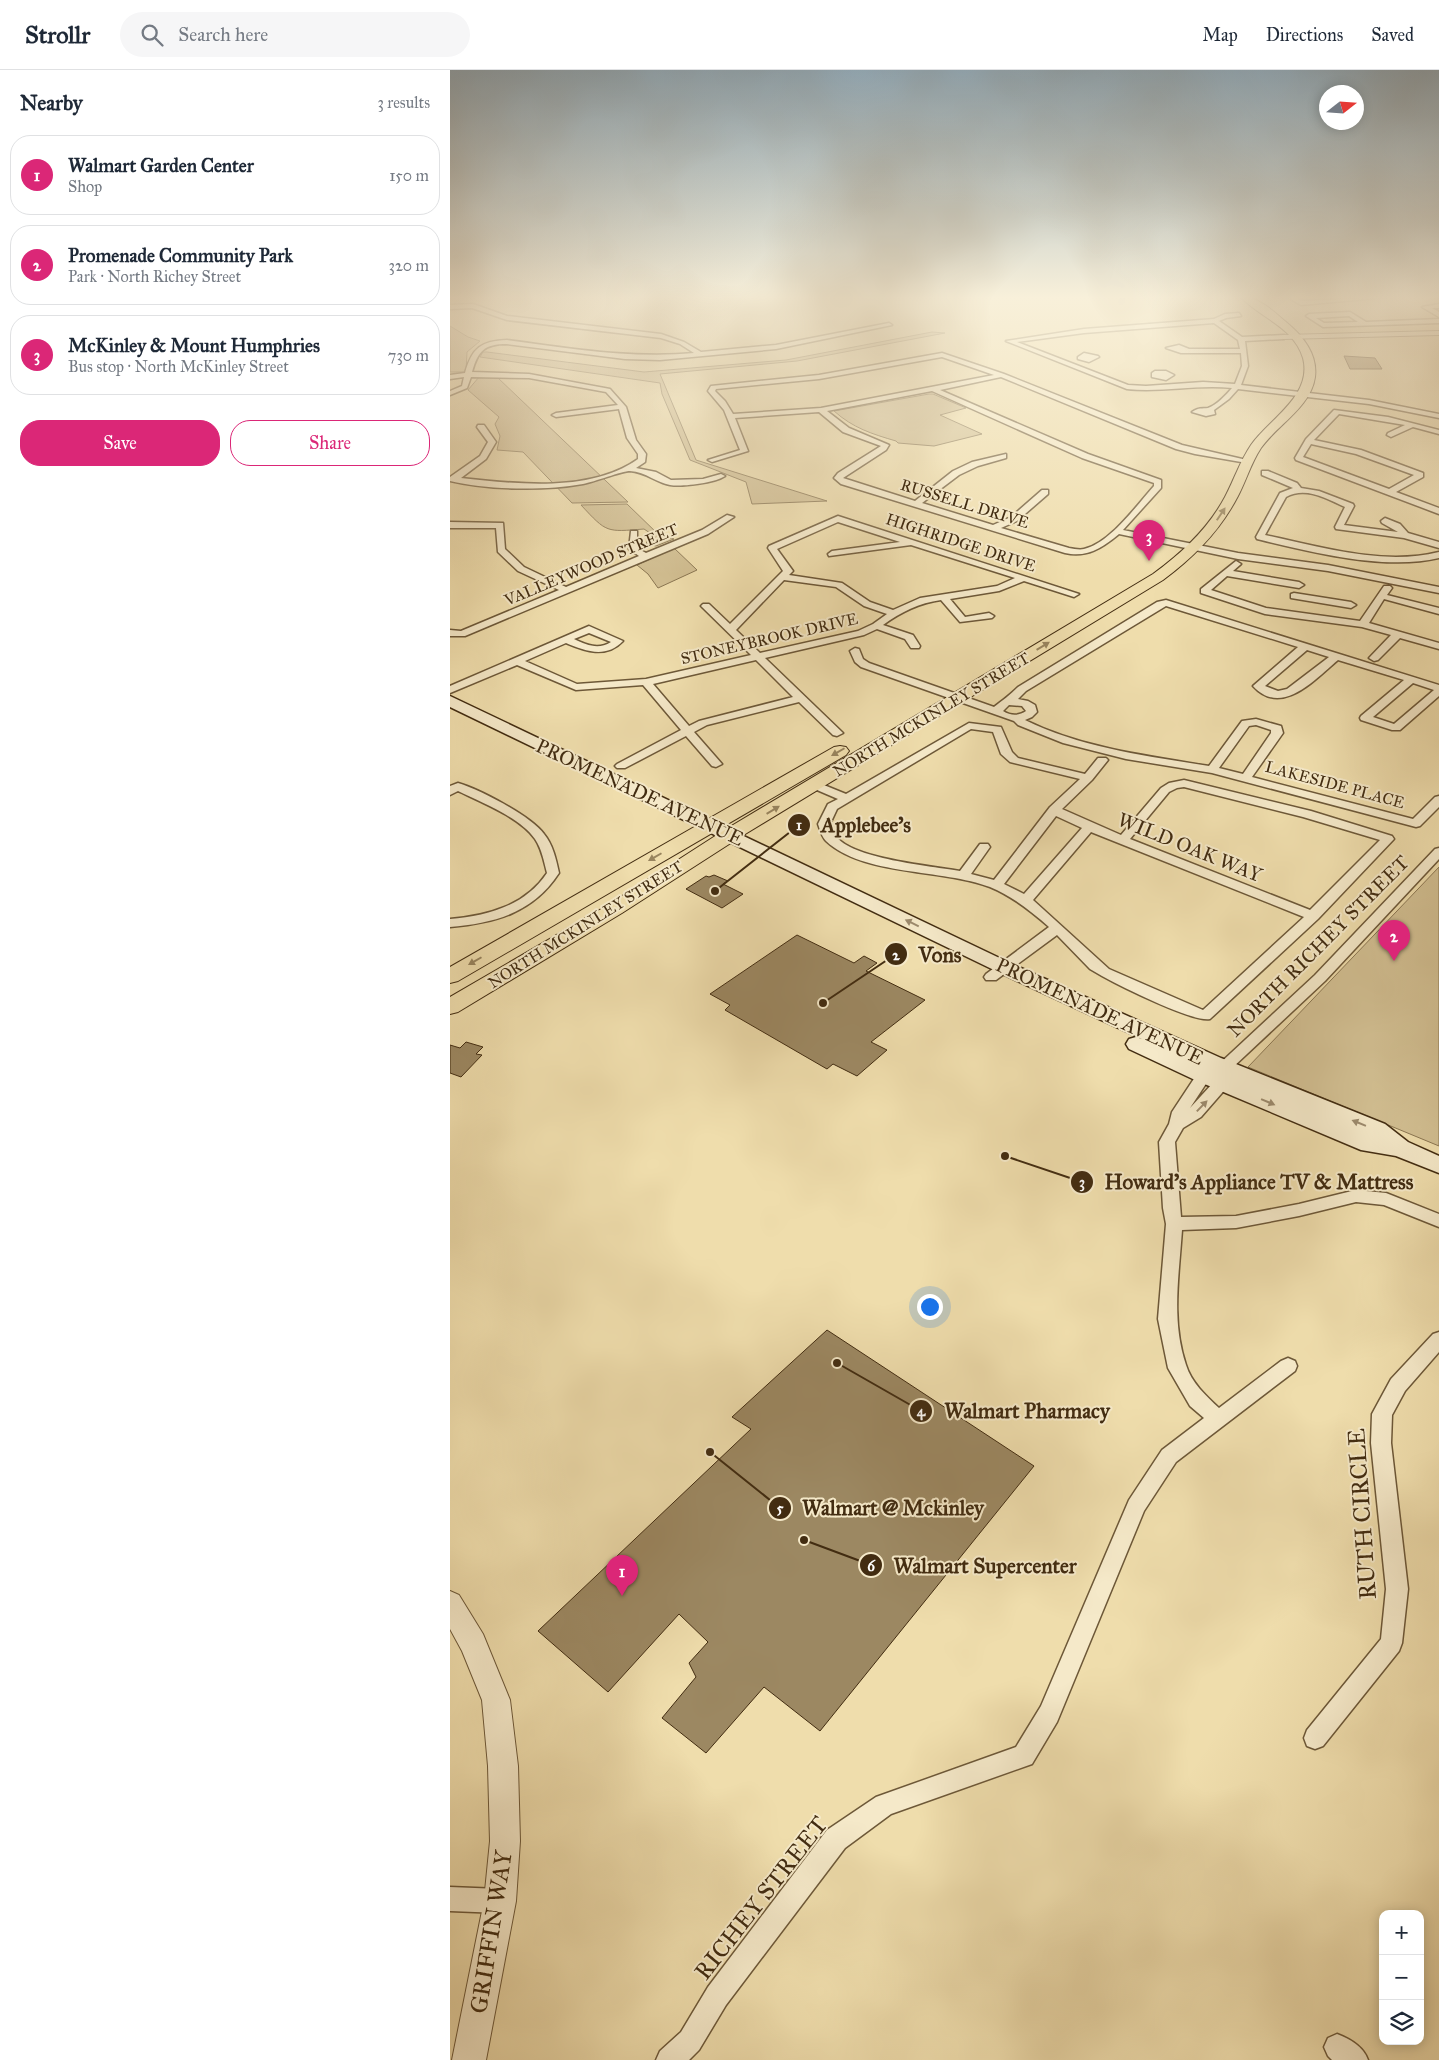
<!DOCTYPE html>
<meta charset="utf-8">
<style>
body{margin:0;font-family:"IM FELL Great Primer",serif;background:#f6f6f7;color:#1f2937}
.controls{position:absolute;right:15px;bottom:15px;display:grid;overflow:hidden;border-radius:10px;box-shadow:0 2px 12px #0003}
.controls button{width:45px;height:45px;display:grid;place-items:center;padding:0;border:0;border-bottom:1px solid #e0e1e3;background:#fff;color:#1f2937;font:25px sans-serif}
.compass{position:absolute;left:869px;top:15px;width:45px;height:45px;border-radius:50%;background:#fff;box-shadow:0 2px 12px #0003;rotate:73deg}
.you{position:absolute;left:479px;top:1236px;width:18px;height:18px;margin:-12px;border:4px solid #fff;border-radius:50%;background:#1a73e8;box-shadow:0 0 0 8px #1a73e833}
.badge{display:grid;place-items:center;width:32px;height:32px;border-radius:50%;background:#db2777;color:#fff;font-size:16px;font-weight:700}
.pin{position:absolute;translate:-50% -41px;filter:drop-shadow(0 1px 2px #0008)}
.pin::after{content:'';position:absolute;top:26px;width:18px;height:15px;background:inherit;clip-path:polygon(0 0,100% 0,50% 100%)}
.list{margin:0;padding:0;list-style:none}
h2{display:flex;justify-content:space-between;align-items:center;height:65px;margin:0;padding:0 20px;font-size:21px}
h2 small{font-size:16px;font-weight:400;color:#747a83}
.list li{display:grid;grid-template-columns:32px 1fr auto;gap:15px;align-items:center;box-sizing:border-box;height:80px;margin:0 10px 10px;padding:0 10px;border:1px solid #e0e1e3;border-radius:20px}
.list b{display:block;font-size:19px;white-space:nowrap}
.list p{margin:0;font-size:16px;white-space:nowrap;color:#747a83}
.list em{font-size:16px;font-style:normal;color:#747a83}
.actions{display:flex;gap:10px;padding:15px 20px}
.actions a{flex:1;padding:11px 0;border:1px solid #db2777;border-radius:20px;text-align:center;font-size:18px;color:#db2777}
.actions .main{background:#db2777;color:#fff}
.icon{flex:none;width:28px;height:28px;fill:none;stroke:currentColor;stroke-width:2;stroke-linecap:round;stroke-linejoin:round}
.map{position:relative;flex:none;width:989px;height:1990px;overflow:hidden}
header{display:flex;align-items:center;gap:30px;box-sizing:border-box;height:70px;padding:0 25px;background:#fff;border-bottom:1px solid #e0e1e3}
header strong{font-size:24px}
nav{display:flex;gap:28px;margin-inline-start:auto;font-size:18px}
.search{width:350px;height:45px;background:#f6f6f7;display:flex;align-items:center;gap:12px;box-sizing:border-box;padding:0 18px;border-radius:28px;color:#747a83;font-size:19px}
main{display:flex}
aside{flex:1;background:#fff}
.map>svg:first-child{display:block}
.green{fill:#d2bf92;stroke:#8a7652}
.building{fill:#9c8862;stroke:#422c11}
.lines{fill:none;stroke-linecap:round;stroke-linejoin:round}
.minor-casing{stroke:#6d5838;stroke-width:3}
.tertiary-casing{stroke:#6d5838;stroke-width:2}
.secondary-casing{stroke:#422c11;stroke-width:3}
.primary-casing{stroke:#422c11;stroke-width:2}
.minor{fill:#f5e9c9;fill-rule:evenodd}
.tertiary{fill:#f5e9c9;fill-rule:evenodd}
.secondary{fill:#f5e9c9;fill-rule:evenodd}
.primary{fill:#efddac;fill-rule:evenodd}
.oneway{fill:#98845e}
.oneway2{fill:#9c8a6d}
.labels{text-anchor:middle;stroke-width:4;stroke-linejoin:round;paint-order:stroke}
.far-street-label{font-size:16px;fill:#422c11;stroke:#f5e9c9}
.street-label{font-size:20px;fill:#422c11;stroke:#f5e9c9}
.near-street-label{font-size:24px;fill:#422c11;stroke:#f5e9c9}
.leader{fill:none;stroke:#422c11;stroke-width:2}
.callout-dot{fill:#422c11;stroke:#f5e9c9;stroke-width:2}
.mark-label{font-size:15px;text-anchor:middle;font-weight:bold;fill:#fff}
.callout-label{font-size:21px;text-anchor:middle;font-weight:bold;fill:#422c11;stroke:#f5e9c9;stroke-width:4;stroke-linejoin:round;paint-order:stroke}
</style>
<header>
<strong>Strollr</strong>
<div class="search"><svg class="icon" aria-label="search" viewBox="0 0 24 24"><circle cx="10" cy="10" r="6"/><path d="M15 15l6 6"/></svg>Search here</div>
<nav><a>Map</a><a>Directions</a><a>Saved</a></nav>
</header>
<main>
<aside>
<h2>Nearby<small>3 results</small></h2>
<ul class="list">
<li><span class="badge">1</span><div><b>Walmart Garden Center</b><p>Shop</p></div><em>150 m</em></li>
<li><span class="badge">2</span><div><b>Promenade Community Park</b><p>Park · North Richey Street</p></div><em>320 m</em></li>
<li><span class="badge">3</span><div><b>McKinley &amp; Mount Humphries</b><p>Bus stop · North McKinley Street</p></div><em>730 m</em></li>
</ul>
<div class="actions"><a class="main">Save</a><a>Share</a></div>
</aside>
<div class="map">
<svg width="989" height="1990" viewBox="0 0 989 1990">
<rect width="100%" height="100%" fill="#efddac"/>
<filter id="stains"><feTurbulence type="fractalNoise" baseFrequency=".004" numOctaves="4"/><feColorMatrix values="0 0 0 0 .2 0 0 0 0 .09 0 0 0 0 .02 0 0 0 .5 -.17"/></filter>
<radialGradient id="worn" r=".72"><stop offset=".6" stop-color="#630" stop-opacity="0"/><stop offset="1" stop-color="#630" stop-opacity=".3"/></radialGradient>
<path class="green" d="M0,256L18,267L30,271L17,282L16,302H0Z
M482,262L495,263L347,291L210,304L246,390L377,431L302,434L296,412L240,390L212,324L210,313L30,287L33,282H37L194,302L336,290Z
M36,305L47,307L178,432L122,433L73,382L47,380L50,366L45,354L49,347L18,320L29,307Z
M479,324H483L516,338L490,345L532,364L484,376L448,373L446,371C422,364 403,358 384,341Z
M177,434L209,465L224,469L206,476L196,474L200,463L194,459C156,462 157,463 131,435Z
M224,478L247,500L208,518L198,504L187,495Z
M989,797V1076L798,997Z"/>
<path class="building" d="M894,286L925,288L932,299H900Z
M264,805L278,811L273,814L293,824L272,838L236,819L256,806L259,807Z
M347,865L404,893L414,886L427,893L416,901L475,930L421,972L437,980L407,1006L383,994L377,999L275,940L280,935L260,924Z
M16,972L33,977L26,984L32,985L11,1007L0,1003V975L10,978Z
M377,1260L584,1396L370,1661L314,1617L256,1683L212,1648L246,1607L239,1593L258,1572L229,1544L158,1622L88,1561L301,1359L282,1347Z"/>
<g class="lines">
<g class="minor-casing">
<path id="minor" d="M837,227H844L852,231L937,227L851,235Z
M23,234L57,246L211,264L234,272L251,282L326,275L439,253L442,255L326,279L210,290L175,289L57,274C34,274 28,281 22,302L79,304L160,319L176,337L186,370L196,384L195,392L186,398L206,402L221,410L253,409L271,404L275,406C265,413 232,417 220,415C207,413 196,402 180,401C172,401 144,412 133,414C94,421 38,420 0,411V407L30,386L38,372L27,357L28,355H34L46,372L36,389L11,408C65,414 141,423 188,389V384L177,368L169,339L106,347L102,345L106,343L168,335L156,322L79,308L21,307L17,318L0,325V321L12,316L14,307L0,309V305L15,303C22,278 31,271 57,270C119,278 181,289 244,283L230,274L211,268L57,250L22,238L0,239V235Z
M989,234V238H982L989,242V247L972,237Z
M900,242L916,252L989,249V253L873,257L856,246L859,244ZM899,246L908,252L874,253L866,248Z
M789,243L791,246L776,248L769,251L792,267L834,265L837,267L834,269L795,271L798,296L791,315L919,330L989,344V348L919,334L788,319L779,329L764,340L765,344L756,346L742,342C749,337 752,339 758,338C767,335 776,325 782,318C747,314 712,323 677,319L556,271L634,259L764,249L775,244ZM764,253L788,270L790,279H739L729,275L716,278L731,283H791L792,296L785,314L753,312L696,316L678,315L567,272L634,263Z
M492,283L554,304L732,375L801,391L797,393L745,384L726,379L551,307L490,320L638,384L711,410V418L673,460L788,483L878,495L989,517V523L878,501L788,489L669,464C652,478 637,488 615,483L391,414L384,408L388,403L431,376L393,362L369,342L285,348L298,381L262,392L258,390L290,380L274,340L258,321L261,316L369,305ZM492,287L544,305L371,338L283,344L275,331L265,321L266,319L369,309ZM482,321L632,388L704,413V416C687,435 660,473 634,479C630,480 624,479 619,478L551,458L567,451L598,424V420H592L561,447L543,455L472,433L509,405L528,396L556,388V384L522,392L503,401L465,431L393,408L436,380L439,375L399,358L377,341Z
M634,283L648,286L649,287L639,292L628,289V287Z
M705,301H716L724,305L716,310L702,307V303Z
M884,340L938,347L989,360V364L963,357L941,367L937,365L938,363L955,355L889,344L864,370L911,380L973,403V407L946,422L989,438V444L846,390L845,388L856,369ZM861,374L906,384L964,405L939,419L853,387Z
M812,401H818L847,413L851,418L869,421L903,434L904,436L894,455L948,462L932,453L931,451L935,448L950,454L958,463L989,472V478L954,468L886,459L885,457L895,437C877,429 856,416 836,427L815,465C871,477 933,496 989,482V488C936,501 860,482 807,469L806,467L830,423L843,418L812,405Z
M277,445L284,447L258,464L15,566H0V560L11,561L109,520L68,501L48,482L46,458H0V452L53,453L55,479L74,497L116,517L189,486L179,479L181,461H187V478L196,483L252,460Z
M388,446L629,524L624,527L574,511L549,521L500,529L515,547L539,543L544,546L542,548L510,552L491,530C469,533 451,542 433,555L463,565L470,576L469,578H461L455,569L427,559L414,565L315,588L393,663L387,666L383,665L349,632L257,655L244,662L272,694L266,697L262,696L236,666L175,698H167L165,696L167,694L231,660L193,615L126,620L67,595L0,623V616L139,556L173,571C156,589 135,581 116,573L75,591L127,614L196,609L301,585L251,536L253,534H259L280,554L333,501L318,478L319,476ZM388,452L450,472L382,481L378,484L379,486L461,475L565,508L547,516L470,528L443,540L420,532L392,513L339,505L343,501L327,479ZM334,510L386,517L414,536L437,544L423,554L408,561L310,583L286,560ZM139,563L161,572C148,580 137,575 124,569ZM306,590L343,627L249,651L239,656L203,614Z
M786,491L791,494L783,501L849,512L854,515L849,518L777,506L761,520L816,538L910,551L934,516H940L942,518L937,525L989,538V544L934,529L919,553L989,573V579L950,568L928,590L924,591L919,588L941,565L912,557L815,544L751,523V519Z
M844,523L901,532L906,535L901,538L841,528V524Z
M716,530L989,615V626L950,660H942L911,650L910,648L911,646L954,610L888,590C866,608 832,648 803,616L848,577L716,536L576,621L568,629L578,631L585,635L587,642L582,647L575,650C632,678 697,686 759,696L792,651L806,649L831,656L833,663L802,707L963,749L985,727L989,726V737L970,756L966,757L762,703L676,689L613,673L568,655L564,651L411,597L405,592L400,581L405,578L409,579L413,589L419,593L544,637C553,630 560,625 568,617L707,532ZM857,580L879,587L837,619L828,621L815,616ZM963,613L984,620L944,654L923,647ZM559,635L572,636L576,641C569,646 561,646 553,641ZM806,655L821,660V663L793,704L769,698L799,656Z
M519,653L551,657L562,682L568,688L635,704L648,688H656L658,690L642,710L612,739L671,765L711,718L719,713L734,710L861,741L942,766L944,769L868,849L760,949C744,953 670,916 652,906L640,899L607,865L546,910H536L534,907L536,904L599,857C581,841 562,826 540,817C493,799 413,806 376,771C372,767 370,760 368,754L378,734L388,729L360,717L358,715L364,711L396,724ZM521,659L543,662L551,684L560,692L630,709L600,737L544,810L521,804L540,777L538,774H530L510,801C482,796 400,789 385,765C383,762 382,758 380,754L387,739ZM734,717L853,747L930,770L860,840L680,769L719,722L727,718ZM606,746L632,758L574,824L554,814ZM641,762L854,847L753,940L659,899L583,830Z
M8,713C29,719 81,746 94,764C103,775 106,789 109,803C83,843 45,853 0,857V849C37,846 75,836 97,803C94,792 92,779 85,769C71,748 31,732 8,721L0,725V716Z
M989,778V789L875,911L781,999L785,1000L788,1004L785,1008L751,1047L733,1058L725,1072L731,1147L786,1146L849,1134L906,1120L936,1123L989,1144V1157L934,1135L906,1132L849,1146L786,1158L732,1160C729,1205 721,1251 736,1295C741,1312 756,1326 769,1338L831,1291L838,1288L845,1291L847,1296L845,1301L726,1392L694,1441L607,1652L582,1694L441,1744L395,1778L276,1935L249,1980L239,1990H206L210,1981L231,1962L258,1917L377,1760L426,1727L566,1677L591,1636L679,1430L712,1380L754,1348L740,1336L718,1298L708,1249L716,1154L713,1138L709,1072L719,1054L722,1042L755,992H765L767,996L865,905L985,779ZM767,997L769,1001L773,1002L740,1038Z
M989,1262V1282L955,1321L942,1345L941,1373L958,1519L952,1573L949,1581L873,1676L865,1679L857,1676L854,1668L857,1660L931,1569L936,1519L921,1373L922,1344L941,1309L983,1264Z
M0,1817L50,1819L59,1822L62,1831L59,1840L50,1843L0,1841Z
M887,1964C900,1969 913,1976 918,1990H882L878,1986L874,1977L878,1968Z"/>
</g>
<g class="tertiary-casing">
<path id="tertiary" d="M989,261V265L834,269L830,267L834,265Z
M0,1521L9,1525L33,1564L60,1630L68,1696L70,1771L66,1831L36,1990H2L34,1831L40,1771L38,1696L32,1630L12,1581L0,1559Z"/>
</g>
<g class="secondary-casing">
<path id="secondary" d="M0,626L560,893L771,988L935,1054L958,1072L989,1086V1103L946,1086L911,1080L745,1010L679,979L676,974L679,969L686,967L692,969L546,901L0,637Z"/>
</g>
<g class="primary-casing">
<path id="primary" d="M791,227C808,226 823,241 836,252C852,265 868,284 865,307C861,337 827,355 811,378C801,393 796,411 788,426C770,461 744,487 713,510L287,769L172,843L8,942L0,944V927L158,835L273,761L703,504C732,483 758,459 775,427C784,410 790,391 801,375C819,349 863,326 853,288C844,257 810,248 791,227Z
M390,676L396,677L399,681L396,685L8,911L0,913V897L384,677Z"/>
</g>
<use href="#minor" class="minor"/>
<use href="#tertiary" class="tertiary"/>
<use href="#secondary" class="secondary"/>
<use href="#primary" class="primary"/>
</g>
<defs><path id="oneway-solid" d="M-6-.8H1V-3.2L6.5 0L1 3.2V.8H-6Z" transform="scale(1.25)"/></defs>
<g class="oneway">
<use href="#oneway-solid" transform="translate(771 444) rotate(-56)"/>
<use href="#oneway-solid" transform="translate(593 576) rotate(-31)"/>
<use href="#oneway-solid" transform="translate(388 682) rotate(150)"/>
<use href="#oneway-solid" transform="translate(323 740) rotate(-31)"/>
<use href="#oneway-solid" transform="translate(205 787) rotate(150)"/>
<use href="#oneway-solid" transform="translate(25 891) rotate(150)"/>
</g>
<g class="oneway2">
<use href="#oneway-solid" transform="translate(462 853) rotate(-154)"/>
<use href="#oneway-solid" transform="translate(818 1032) rotate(23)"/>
<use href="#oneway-solid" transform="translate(752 1036) rotate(-46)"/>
<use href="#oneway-solid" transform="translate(909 1053) rotate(-158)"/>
</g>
<linearGradient id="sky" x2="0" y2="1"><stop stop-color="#93acbb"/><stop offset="0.45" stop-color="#f8f0da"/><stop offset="1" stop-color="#f8f0da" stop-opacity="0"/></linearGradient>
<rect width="989" height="505" fill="url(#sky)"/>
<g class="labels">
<g class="far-street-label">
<text transform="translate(515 433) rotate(17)" y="6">RUSSELL DRIVE</text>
<text transform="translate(511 472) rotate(18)" y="6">HIGHRIDGE DRIVE</text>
<text transform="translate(141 494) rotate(-23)" y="6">VALLEYWOOD STREET</text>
<text transform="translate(319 568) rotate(-13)" y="6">STONEYBROOK DRIVE</text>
<text transform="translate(481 644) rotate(-31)" y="6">NORTH MCKINLEY STREET</text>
<text transform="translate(885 714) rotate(15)" y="6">LAKESIDE PLACE</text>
<text transform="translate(135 854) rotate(-32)" y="6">NORTH MCKINLEY STREET</text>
</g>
<g class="street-label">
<text transform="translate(190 722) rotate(25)" y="7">PROMENADE AVENUE</text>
<text transform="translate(740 777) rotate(22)" y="7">WILD OAK WAY</text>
<text transform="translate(868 876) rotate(-45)" y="7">NORTH RICHEY STREET</text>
<text transform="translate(650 941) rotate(25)" y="7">PROMENADE AVENUE</text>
</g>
<g class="near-street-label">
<text transform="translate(912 1444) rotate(-94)" y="8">RUTH CIRCLE</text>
<text transform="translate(311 1828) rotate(-52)" y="8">RICHEY STREET</text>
<text transform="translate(41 1862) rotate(-81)" y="8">GRIFFIN WAY</text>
</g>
</g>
<path class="leader" d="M265 821L349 755M373 933L446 884M555 1086L632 1112M387 1293L471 1341M260 1382L330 1438M354 1470L421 1495"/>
<g class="callout-dot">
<circle cx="265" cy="821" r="5"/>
<circle cx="373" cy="933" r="5"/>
<circle cx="555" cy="1086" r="5"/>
<circle cx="387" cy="1293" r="5"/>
<circle cx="260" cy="1382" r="5"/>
<circle cx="354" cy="1470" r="5"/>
<circle cx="349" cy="755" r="12"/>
<circle cx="446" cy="884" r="12"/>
<circle cx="632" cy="1112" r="12"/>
<circle cx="471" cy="1341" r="12"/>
<circle cx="330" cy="1438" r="12"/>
<circle cx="421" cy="1495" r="12"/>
</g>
<g class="mark-label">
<text x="349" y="760">1</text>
<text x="446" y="890">2</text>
<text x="632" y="1117">3</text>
<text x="471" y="1346">4</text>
<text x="330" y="1443">5</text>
<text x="421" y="1501">6</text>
</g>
<g class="callout-label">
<text x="416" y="762">Applebee's</text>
<text x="490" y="892">Vons</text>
<text x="809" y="1119">Howard's Appliance TV &amp; Mattress</text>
<text x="577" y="1348">Walmart Pharmacy</text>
<text x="443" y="1445">Walmart @ Mckinley</text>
<text x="535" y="1503">Walmart Supercenter</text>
</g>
<rect width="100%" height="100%" filter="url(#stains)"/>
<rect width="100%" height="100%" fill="url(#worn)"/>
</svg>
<div class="controls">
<button>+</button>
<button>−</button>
<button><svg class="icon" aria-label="layers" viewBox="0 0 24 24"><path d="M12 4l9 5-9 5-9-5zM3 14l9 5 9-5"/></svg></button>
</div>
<svg class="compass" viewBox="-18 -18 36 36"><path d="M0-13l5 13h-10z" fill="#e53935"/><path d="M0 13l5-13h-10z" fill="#747a83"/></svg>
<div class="you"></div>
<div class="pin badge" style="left:172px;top:1526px">1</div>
<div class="pin badge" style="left:944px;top:891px">2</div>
<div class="pin badge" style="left:699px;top:491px">3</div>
</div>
</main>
